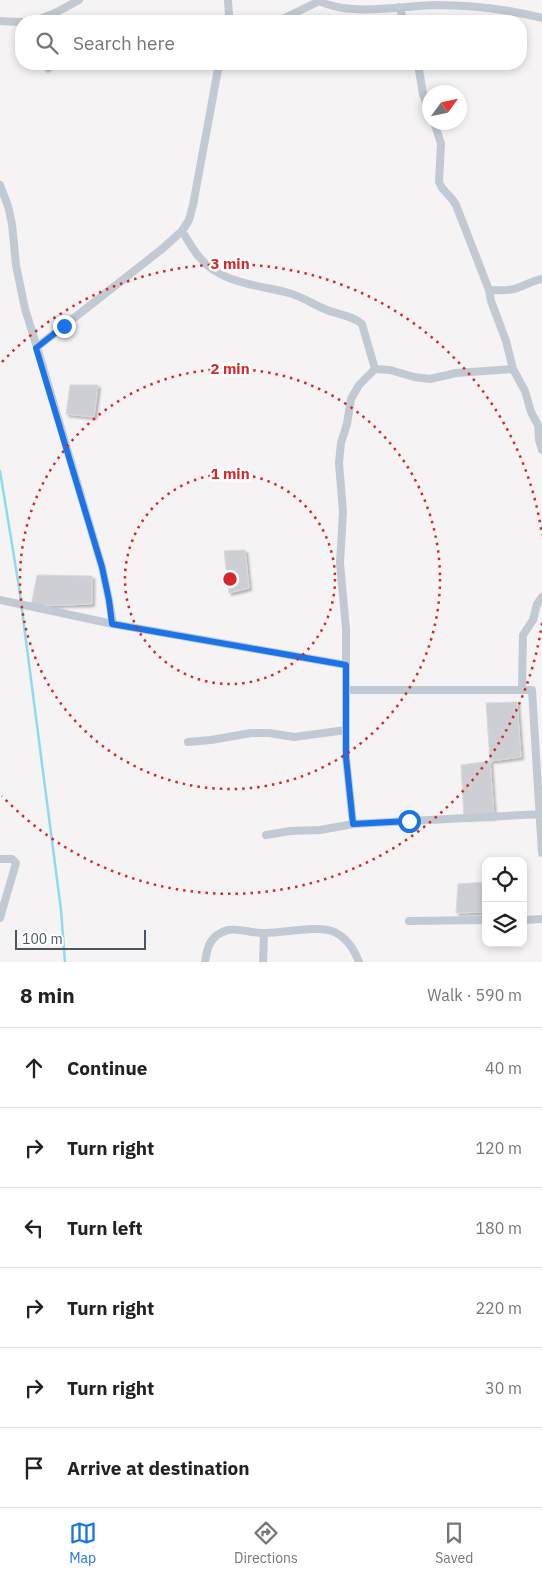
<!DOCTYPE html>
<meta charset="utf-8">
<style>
body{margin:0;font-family:"IBM Plex Sans",sans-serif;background:#f6f6f6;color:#222}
.controls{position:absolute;right:15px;bottom:15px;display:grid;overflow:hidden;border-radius:10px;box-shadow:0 2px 8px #0003}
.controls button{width:45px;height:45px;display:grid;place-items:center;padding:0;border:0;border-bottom:1px solid #e0e0e0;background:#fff;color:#222;font:25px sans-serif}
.compass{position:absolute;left:422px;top:85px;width:45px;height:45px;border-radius:50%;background:#fff;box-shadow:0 2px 8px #0003;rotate:57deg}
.scale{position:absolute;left:15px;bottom:12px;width:131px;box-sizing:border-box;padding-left:5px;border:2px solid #4a5661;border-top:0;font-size:14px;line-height:18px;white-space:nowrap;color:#4a5661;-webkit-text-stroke:4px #fff;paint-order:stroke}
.stop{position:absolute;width:15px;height:15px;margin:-11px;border:4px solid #1a73e8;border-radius:50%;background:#fff}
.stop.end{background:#1a73e8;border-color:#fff;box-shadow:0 1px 5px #0008}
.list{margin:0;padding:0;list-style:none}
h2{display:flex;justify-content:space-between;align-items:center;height:65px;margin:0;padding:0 20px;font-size:21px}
h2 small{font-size:16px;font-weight:400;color:#767676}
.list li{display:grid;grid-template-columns:32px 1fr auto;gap:15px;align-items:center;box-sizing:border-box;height:80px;padding:0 20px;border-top:1px solid #e0e0e0}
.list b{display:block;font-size:19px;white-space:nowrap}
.list em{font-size:16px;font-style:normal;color:#767676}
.icon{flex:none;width:28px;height:28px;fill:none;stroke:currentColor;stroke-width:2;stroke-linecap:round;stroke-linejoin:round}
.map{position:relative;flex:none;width:542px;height:962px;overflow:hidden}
.search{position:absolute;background:#fff;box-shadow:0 2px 8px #0003;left:15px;right:15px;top:15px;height:55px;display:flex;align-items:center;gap:12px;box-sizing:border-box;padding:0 18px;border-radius:20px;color:#767676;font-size:19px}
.sheet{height:545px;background:#fff}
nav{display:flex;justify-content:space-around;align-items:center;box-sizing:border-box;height:70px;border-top:1px solid #e0e0e0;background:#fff;font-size:14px;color:#767676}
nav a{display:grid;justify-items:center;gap:2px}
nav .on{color:#1a73e8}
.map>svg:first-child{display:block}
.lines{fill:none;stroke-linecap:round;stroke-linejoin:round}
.stream{stroke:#90daee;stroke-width:2.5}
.building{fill:#cdcfd5;stroke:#d7d9de;filter:url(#shadow)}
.street{stroke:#c1cad2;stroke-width:8}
.route{stroke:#1a73e8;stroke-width:6}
.ring{fill:none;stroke:#d62828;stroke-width:2.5;stroke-dasharray:2.5 5}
.centre{fill:#d62828;stroke:#fff;stroke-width:2.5}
.ring-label{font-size:15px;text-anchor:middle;font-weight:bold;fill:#d62828;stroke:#fff;stroke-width:5;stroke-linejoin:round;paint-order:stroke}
</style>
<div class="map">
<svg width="542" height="962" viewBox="0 0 542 962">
<defs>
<filter id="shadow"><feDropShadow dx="2.5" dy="2.5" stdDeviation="1" flood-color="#0004"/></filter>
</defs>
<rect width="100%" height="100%" fill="#f5f3f3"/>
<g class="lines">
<path class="stream" d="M0,471L19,587L61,910L65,962"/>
</g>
<path class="building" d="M40,64H54L45,70Z
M70,385H98L94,417L66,414Z
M245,550L249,588L229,593L224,551Z
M37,575L92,576V604L31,606Z
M517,702L521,757L490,761L486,703Z
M490,761L494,817L464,818L461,765Z
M486,882V912L456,913L458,884Z"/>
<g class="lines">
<path class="street" d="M317,0C348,17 400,6 435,5C471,5 507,9 542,18
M399,7L404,21
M0,21L21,22
M27,21L40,19L55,13L79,0
M228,21L229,14L228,0
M278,21L322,0
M219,64L193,205L189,220L182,231L162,249L37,347L102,567L109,600L113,624L346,665V690H532L542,853
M418,64L423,94L430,114
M434,122L441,144L439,182L442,188L452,199L456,205L489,290L491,301L506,341L513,369L525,391L531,412L538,425L539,440L542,450
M0,185L8,206L12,224L16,265L25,309L37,347
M182,231C188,240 193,251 201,259C222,284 260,285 289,293C303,297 314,305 327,310C339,315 352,315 362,324L375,369
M489,290C498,290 506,291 514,289C524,286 532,281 542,279
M0,600L113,624
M346,665V629L340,563L343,512L339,463L341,443L347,424L351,399L359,385L375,369L390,370L414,377L430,379L456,373L513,369
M346,690V757L353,824
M522,690L523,635L533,620L537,604L542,597
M188,742L211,740L251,733H269L294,737L346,730
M266,835L290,831L320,830L353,824L542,814
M0,859H12L16,863L0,918
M523,920L542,919
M409,921L486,920
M205,962C207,951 208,942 217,935C220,933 224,931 228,930C239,928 251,933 262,933C282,934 313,925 332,931C345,936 354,949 359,962
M263,962L264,934"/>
</g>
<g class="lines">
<path class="route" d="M64,326L36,348L102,567L109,600L112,624L346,665V757L353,824L409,821"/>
</g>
<g class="ring">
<circle cx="230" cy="579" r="105"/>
<circle cx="230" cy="579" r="210"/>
<path d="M542 623A315 315 0 0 1 2 796M2 362A315 315 0 0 1 542 535"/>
</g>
<circle cx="230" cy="579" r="8" class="centre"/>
<g class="ring-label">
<text x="230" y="269">3 min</text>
<text x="230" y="374">2 min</text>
<text x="230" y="479">1 min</text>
</g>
</svg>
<div class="controls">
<button><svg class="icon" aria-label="locate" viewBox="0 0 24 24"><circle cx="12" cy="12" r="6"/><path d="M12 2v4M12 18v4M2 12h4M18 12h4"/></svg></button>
<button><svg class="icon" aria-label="layers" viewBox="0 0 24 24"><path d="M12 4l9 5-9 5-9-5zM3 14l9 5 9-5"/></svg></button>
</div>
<svg class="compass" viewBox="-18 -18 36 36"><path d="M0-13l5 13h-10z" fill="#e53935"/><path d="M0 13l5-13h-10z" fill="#767676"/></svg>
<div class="scale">100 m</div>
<div class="stop" style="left:409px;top:821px"></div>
<div class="stop end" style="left:64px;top:326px"></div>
<div class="search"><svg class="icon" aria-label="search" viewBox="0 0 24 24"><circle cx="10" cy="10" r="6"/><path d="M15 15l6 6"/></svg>Search here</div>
</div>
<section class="sheet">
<h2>8 min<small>Walk · 590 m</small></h2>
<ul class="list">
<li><svg class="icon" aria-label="ahead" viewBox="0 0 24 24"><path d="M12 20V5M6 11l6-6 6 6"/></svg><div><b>Continue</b></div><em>40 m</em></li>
<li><svg class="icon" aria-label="right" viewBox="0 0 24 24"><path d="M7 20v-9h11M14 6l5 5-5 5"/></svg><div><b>Turn right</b></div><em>120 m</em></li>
<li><svg class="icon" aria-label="left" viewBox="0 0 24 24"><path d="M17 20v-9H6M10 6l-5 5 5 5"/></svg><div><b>Turn left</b></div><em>180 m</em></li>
<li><svg class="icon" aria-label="right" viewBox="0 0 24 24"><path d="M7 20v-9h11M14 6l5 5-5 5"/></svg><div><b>Turn right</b></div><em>220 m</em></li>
<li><svg class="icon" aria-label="right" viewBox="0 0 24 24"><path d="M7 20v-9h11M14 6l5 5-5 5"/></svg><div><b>Turn right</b></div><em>30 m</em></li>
<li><svg class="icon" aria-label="arrive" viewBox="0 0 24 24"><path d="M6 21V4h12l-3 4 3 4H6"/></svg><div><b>Arrive at destination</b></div></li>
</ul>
</section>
<nav>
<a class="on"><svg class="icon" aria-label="map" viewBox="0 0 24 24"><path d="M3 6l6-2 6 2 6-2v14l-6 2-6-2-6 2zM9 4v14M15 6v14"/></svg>Map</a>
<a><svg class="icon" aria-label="directions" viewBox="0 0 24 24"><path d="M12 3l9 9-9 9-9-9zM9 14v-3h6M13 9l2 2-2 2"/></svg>Directions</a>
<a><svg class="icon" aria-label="saved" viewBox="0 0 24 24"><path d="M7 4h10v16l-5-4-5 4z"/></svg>Saved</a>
</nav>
